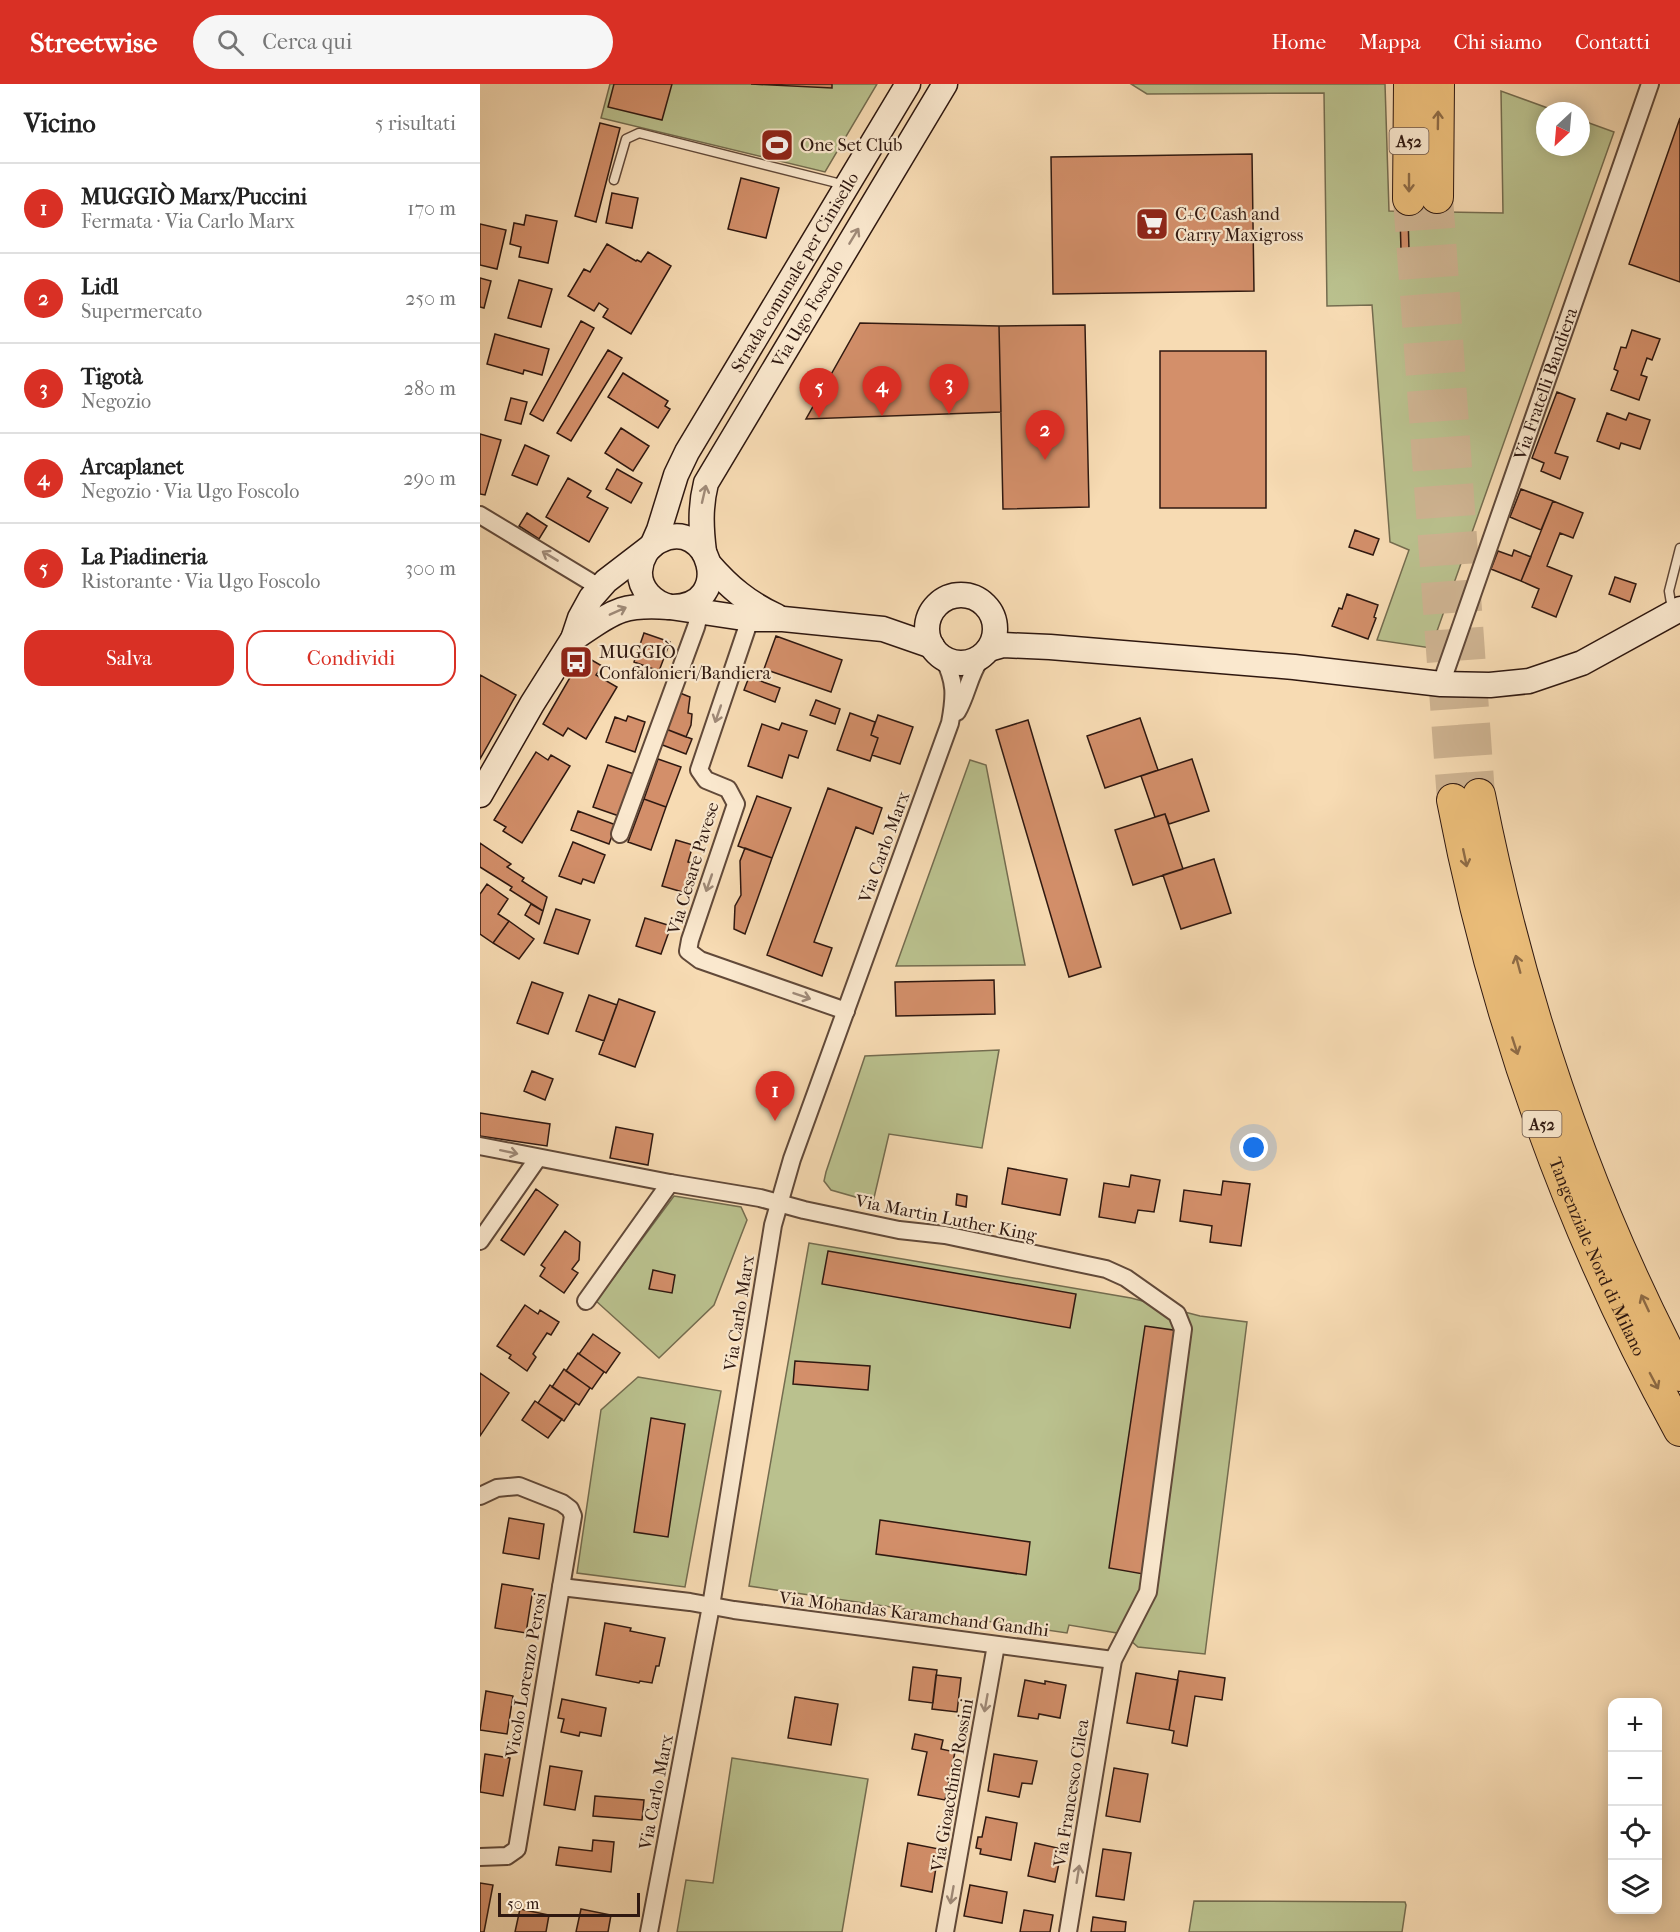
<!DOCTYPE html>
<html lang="it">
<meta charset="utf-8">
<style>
body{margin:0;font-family:"IM FELL French Canon",serif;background:#f6f6f6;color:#222}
.controls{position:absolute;right:18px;bottom:18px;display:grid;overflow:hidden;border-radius:12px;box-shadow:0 3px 15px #0003}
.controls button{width:54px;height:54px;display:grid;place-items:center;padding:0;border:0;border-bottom:2px solid #e0e0e0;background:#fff;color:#222;font:30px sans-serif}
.compass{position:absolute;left:1056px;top:18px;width:54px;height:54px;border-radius:50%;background:#fff;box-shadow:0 3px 15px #0003;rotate:206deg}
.scale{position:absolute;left:18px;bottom:15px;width:142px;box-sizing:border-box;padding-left:6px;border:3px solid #2f1810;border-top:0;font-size:16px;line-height:21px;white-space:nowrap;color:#2f1810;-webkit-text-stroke:4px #fae8ce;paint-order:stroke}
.you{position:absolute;left:774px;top:1064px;width:21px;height:21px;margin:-15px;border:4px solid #fff;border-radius:50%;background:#1a73e8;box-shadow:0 0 0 9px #1a73e833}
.badge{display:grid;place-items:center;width:39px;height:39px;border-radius:50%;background:#d93025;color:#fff;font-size:20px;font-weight:700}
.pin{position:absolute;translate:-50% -50px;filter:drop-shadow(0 2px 3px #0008)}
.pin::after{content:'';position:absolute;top:32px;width:21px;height:18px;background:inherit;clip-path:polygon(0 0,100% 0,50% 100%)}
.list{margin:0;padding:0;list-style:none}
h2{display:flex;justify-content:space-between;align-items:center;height:78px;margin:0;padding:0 24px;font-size:26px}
h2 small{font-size:20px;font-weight:400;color:#767676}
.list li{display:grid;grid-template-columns:39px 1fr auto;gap:18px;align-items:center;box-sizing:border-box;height:90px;padding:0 24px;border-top:2px solid #e0e0e0}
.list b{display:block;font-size:22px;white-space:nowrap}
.list p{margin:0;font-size:20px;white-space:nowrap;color:#767676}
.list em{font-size:20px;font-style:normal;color:#767676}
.actions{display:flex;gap:12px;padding:18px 24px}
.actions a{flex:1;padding:14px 0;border:2px solid #d93025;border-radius:18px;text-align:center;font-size:21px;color:#d93025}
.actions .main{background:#d93025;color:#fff}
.icon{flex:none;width:33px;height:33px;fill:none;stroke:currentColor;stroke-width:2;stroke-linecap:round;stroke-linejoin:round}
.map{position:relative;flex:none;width:1200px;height:1848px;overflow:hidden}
header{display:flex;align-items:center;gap:36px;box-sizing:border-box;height:84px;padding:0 30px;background:#d93025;color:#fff}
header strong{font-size:28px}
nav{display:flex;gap:33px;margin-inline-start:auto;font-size:21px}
.search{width:420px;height:54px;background:#f6f6f6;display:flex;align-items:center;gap:15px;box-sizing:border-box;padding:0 21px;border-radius:33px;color:#767676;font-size:22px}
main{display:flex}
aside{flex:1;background:#fff}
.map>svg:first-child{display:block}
.green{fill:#bac18e;stroke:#746c4f;stroke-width:1.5}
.building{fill:#d38f6a;stroke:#2f1810;stroke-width:1.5}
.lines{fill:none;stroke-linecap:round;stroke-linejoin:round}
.highway-tunnel{stroke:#cfb492;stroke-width:32;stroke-dasharray:32 16;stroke-linecap:butt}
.lane-casing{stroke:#614939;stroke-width:11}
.street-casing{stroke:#614939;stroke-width:20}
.secondary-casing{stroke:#2f1810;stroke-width:27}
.highway-casing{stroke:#2f1810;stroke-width:34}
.lane{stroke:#fae8ce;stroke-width:8}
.street{stroke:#fae8ce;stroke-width:16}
.secondary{stroke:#fae8ce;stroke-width:24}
.highway{stroke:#ecbe7a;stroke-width:32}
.oneway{stroke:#8e6b45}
.oneway2{stroke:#9f8a78}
.labels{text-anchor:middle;stroke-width:4.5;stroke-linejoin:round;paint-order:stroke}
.shield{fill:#fae8ce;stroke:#6c5649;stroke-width:1.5}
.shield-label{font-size:16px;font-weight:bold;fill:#2f1810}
.poi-label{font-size:18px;fill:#2f1810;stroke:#fae8ce;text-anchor:start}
.street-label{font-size:18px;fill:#2f1810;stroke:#fae8ce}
</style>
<header>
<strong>Streetwise</strong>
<div class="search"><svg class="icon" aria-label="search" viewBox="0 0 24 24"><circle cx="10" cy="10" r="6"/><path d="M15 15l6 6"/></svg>Cerca qui</div>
<nav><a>Home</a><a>Mappa</a><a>Chi siamo</a><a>Contatti</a></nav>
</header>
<main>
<aside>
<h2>Vicino<small>5 risultati</small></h2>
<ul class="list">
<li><span class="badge">1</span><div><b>MUGGIÒ Marx/Puccini</b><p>Fermata · Via Carlo Marx</p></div><em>170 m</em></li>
<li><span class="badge">2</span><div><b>Lidl</b><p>Supermercato</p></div><em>250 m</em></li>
<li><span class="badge">3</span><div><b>Tigotà</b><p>Negozio</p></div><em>280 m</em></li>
<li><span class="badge">4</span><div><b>Arcaplanet</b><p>Negozio · Via Ugo Foscolo</p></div><em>290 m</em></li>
<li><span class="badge">5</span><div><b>La Piadineria</b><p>Ristorante · Via Ugo Foscolo</p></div><em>300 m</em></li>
</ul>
<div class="actions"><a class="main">Salva</a><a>Condividi</a></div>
</aside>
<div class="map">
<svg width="1200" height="1848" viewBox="0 0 1200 1848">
<rect width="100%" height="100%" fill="#f7dbb3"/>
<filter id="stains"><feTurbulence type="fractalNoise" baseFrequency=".00333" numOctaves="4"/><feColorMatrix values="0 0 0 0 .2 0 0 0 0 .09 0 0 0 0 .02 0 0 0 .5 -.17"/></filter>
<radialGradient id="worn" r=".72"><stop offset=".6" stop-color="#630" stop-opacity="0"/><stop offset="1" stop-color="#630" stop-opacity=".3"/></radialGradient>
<path class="green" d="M130,0H397L345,88L121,34Z
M651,0H905L909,127L1023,129L1021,7L1076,27H1065V63H1101V36L1134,48L951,564L897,556L929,466L910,458L892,221L847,222L844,9L667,10Z
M490,676L506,681L545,881L416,882Z
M519,966L502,1064L409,1050L393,1118L351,1106L344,1097L346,1088L385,972Z
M194,1112L261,1123L267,1136L234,1221L179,1274L116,1217Z
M329,1159L651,1214L720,1232L767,1238L725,1570L658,1563L643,1550L589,1541L587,1549L269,1502Z
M158,1293L241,1307L205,1503L97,1489L121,1326Z
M252,1674L388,1695L362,1848H197L206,1796L233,1799Z
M714,1817L925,1818L926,1821L922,1848H709Z"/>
<path class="building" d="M134,0H192L182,36L128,23Z
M271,0H352V4Z
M1200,34V198L1149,180Z
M120,39L140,44L116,138L95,132Z
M772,70L774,207L573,210L571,73Z
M261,94L299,104L286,154L248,145Z
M132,109L158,114L152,144L126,139Z
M46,131L77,137L68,179L39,173L41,163L30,160L34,139L44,141Z
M920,132H928L929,166H921Z
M0,140L26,146L17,185L0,181Z
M127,160L156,177L157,176L161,178L168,168L191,182L151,250L123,233L128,225L119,219L114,227L88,212L104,185L110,188Z
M0,194L11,197L4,224L0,223Z
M39,196L72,205L61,243L28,234Z
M101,237L114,244L63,337L50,330Z
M380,239L519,242L521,328L326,335Z
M605,241L609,423L523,425L519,242Z
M1152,246L1180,255L1172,276L1167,274L1161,291L1167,293L1159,316L1131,306L1138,287L1134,285L1141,263L1146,264Z
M15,250L69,265L62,291L44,286L43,290L7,280Z
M128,266L142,274L91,357L77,349Z
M680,267H786V424H680Z
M143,289L188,317L185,322L190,325L178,344L128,313Z
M1077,308L1095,315L1075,369L1088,373L1080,395L1061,387L1064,379L1052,374Z
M31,314L47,318L41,340L25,336Z
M1127,329L1146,336L1149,329L1170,336L1160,365L1141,359L1139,365L1117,357Z
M141,344L169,362L153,387L125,369Z
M0,350L21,356L5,411L0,410Z
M45,361L69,372L57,401L32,391Z
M137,385L162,399L151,419L126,405Z
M88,394L111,407L107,413L128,424L109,458L66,433Z
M1041,405L1073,417L1061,446L1030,433Z
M1073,417L1103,429L1093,454L1080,449L1067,482L1092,492L1076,533L1052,523L1059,505L1041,497Z
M47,429L67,442L59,455L39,442Z
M875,446L899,455L893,471L869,463Z
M1034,466L1051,473L1041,497L1011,485L1018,467L1032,472Z
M1135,493L1156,500L1150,518L1129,510Z
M867,510L898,521L894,533L896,534L888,555L852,542L859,524L862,525Z
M164,549L190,558L179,587L154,578Z
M296,552L362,576L351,608L284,585Z
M103,571L122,582L116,591L137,603L106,655L88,644L83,652L63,640Z
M0,591L36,611L0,675Z
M269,593L300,604L295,618L264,606Z
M200,609L210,613L208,629L212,630L211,641L206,653L186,645Z
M336,616L360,625L355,640L330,631Z
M370,629L395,638L391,651L398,654L390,677L357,666Z
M398,631L433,643L420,680L392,671L398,654L391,651Z
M148,632L165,638L155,668L126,658L135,633L146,637Z
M660,634L678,686L625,704L607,652Z
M548,636L621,883L589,893L516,646Z
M302,639L327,647L318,674L309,671L302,694L268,682L282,640L299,646Z
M186,645L212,655L206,670L180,660Z
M56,668L68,676L71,671L90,682L42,759L23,747L26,743L14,736Z
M178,675L201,683L186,723L164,715Z
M712,675L729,727L689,740L685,730L675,733L661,692Z
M128,681L154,690L139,732L113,723Z
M348,704L402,724L393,750L376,743L334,858L352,864L342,892L287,871Z
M277,712L311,724L292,774L258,762Z
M164,715L186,723L171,766L148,758Z
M98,727L136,741L129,760L91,746Z
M685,730L703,785L653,801L635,746Z
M196,756L213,761L208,778L215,780L206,809L182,802Z
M93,758L125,771L114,799L103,795L101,800L79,792Z
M0,759L31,780L27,783L44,794L42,797L67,813L63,827L30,806L32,803L0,783Z
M265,764L292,774L265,850L254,845L255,822L261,811L260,777Z
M734,775L751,829L701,845L683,791Z
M7,800L28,815L18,830L29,837L13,859L0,850V810Z
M51,820L63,827L59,840L45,831Z
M76,825L110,836L98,870L64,859Z
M165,834L191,842L181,870L156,862Z
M29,837L54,855L39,875L13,859Z
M514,896L515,930L416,932L415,898Z
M52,898L83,909L68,950L37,939Z
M109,911L137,921L124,957L96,947Z
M139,915L175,928L155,983L119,970Z
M52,987L73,995L65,1016L44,1007Z
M0,1029L70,1040L67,1062L0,1052Z
M136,1043L173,1050L168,1081L130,1074Z
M528,1084L587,1095L580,1131L522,1120Z
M651,1091L680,1096L674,1128L658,1126L655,1139L619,1133L624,1099L649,1103Z
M743,1097L770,1100L761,1162L730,1158L732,1142L700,1137L704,1106L741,1111Z
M56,1105L78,1121L44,1171L21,1156Z
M477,1110L487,1112L486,1123L476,1121Z
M85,1147L100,1158L99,1176L92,1185L98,1189L84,1209L60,1192L65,1184L61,1181Z
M348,1167L596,1210L590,1244L342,1200Z
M173,1186L195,1191L192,1209L169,1205Z
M45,1221L58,1230L60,1226L79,1238L71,1251L67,1249L53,1270L56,1273L47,1287L29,1274L31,1271L17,1262Z
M665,1242L700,1247L663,1490L629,1484Z
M113,1250L140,1269L126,1289L99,1270Z
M98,1269L124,1288L112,1305L86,1287Z
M315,1277L390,1282L388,1306L313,1300Z
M84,1285L110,1304L99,1321L72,1303Z
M0,1289L29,1309L0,1352Z
M70,1301L96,1319L84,1337L58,1319Z
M55,1317L82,1335L68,1354L42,1336Z
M171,1334L205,1340L188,1453L154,1448Z
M29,1434L64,1440L59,1475L23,1469Z
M400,1436L550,1458L546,1491L396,1470Z
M22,1500L53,1505L46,1549L15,1544Z
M125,1539L151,1544L150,1547L185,1554L179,1582H176L172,1599L160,1597L159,1599L116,1591Z
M433,1583L457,1586L453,1619L429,1616Z
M699,1587L745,1594L742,1616L715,1612L707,1662L692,1659L694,1647L689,1646Z
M656,1589L698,1596L689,1646L647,1639Z
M456,1591L481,1594L477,1628L452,1625Z
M545,1596L565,1600V1597L586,1601L580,1634L559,1630L558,1635L538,1632Z
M6,1607L33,1612L27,1650L0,1646Z
M315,1613L358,1620L351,1661L308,1654Z
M82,1615L126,1624L121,1652L100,1648L99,1652L81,1648L84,1635L78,1634Z
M435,1650L463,1656L461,1665L475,1668L465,1716L438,1711L447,1668L432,1665Z
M5,1670L30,1674L23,1712L0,1708Z
M514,1670L557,1677L552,1700L542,1699L539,1713L508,1707Z
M70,1682L102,1687L95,1726L64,1721Z
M634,1684L668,1690L660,1738L626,1732Z
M115,1712L164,1716L162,1736L113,1732Z
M506,1733L537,1739L531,1776L500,1770L501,1765L496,1764L498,1753H502Z
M113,1756L134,1758L131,1788L76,1781L79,1763L112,1767Z
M428,1759L459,1765L452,1808L421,1802Z
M555,1759L582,1765L575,1798L548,1792Z
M623,1765L651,1769L644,1816L616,1812Z
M0,1799L13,1801L4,1848H0Z
M490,1801L527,1808L522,1839L484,1832Z
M40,1825L69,1831L66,1848H35Z
M101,1825L131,1831L128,1848H96Z
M544,1826L573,1831L570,1848H540Z
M613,1833L646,1838L645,1848H611Z"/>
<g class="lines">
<path class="highway-tunnel" d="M957,113L999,711
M929,115L973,716"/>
<g class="lane-casing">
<path id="lane" d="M134,96L146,55L159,49L365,101
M1192,525L1189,507L1200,464"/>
</g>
<g class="street-casing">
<g id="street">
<path d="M0,431L119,503"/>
<path d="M270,535L219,686L226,696L248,705L256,720L210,856L208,867L220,876L366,927"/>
<path id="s1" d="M961,600L1170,0"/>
<path d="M477,628C487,611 489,591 501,574"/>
<path d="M140,750L216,543L222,520"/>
<path d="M0,1062L190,1099L280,1114L324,1126L419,1146L465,1151L626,1185L646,1194L697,1230L703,1245L668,1508L633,1576L588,1848"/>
<path d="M0,1157L58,1074"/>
<path d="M106,1217L190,1099"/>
<path d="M0,1412L17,1404L39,1402L82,1419L90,1425L93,1432L81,1503"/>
<path d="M0,1773L27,1772L37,1765L81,1503L210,1518L254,1526L633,1576"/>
<path d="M169,1848L231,1522L293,1141L312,1075L470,639C475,612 476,598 463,573"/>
<path d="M465,1848L516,1561"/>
</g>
</g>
<g class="secondary-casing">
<g id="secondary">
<path id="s2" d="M172,462L179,446L196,391L207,368L428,0"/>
<path id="s3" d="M224,468C221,444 220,423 226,399L465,0"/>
<path d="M229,480C249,503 268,519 296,532"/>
<circle cx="481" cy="545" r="34"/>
<path d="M193,523C255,522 230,431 179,457C168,462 161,474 160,487C159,505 173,519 190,523L270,535H303L403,545L452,562"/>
<path d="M93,555C132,529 140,519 189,523"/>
<path d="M509,565L523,561L570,563L814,583L961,600L1010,601L1049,597L1102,579L1200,525"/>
<path d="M0,711L52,620L93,555L100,534L111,514L126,497L169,464"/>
</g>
</g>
<g class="highway-casing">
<g id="highway">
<path d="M957,113L958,0"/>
<path d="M929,115L930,0"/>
<path d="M999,711C1039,913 1104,1109 1200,1291"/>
<path id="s4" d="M973,716C1015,936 1092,1150 1200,1346"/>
</g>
</g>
<use href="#lane" class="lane"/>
<use href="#street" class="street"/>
<use href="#secondary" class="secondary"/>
<use href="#highway" class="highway"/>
</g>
<defs><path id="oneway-shaft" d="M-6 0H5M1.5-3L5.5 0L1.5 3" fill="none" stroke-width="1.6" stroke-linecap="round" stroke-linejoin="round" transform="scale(1.5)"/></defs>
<g class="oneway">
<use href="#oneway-shaft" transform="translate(958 36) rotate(-89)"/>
<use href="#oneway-shaft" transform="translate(929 99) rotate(90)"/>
<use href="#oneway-shaft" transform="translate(985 774) rotate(78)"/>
<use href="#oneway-shaft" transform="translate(1038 880) rotate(-105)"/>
<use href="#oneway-shaft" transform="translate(1035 962) rotate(72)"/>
<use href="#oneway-shaft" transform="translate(1165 1219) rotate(-115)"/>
<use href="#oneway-shaft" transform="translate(1174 1297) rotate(62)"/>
</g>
<g class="oneway2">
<use href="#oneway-shaft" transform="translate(374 152) rotate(-59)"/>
<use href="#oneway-shaft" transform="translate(224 410) rotate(-77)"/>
<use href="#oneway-shaft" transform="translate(70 472) rotate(-149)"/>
<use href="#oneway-shaft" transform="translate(138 527) rotate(-24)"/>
<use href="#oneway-shaft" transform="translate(238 630) rotate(109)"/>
<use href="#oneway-shaft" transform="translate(229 799) rotate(109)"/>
<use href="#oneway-shaft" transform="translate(322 912) rotate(19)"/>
<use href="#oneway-shaft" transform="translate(29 1068) rotate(12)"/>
<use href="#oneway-shaft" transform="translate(506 1619) rotate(100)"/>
<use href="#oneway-shaft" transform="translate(598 1790) rotate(-81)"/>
<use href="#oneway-shaft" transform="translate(472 1811) rotate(100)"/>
</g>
<defs>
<g id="stadium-square" transform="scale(1.725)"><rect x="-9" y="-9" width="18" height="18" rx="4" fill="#8f2418" stroke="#fae8ce"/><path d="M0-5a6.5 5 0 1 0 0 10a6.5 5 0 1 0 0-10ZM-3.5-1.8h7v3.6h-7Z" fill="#fff"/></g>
<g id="supermarket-square" transform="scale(1.725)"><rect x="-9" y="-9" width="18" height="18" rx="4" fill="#8f2418" stroke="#fae8ce"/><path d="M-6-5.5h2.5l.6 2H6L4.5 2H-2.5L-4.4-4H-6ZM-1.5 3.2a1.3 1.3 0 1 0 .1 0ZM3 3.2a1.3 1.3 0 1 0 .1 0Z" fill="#fff"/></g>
<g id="bus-square" transform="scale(1.725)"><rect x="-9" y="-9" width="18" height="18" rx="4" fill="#8f2418" stroke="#fae8ce"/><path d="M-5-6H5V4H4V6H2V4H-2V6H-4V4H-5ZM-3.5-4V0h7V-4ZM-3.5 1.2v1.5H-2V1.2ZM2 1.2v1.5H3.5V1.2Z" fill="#fff"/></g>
</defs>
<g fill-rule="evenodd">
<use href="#stadium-square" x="297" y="61"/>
<use href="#supermarket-square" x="672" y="140"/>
<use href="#bus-square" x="96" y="578"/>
</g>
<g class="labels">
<g class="shield">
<rect x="909.5" y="44" width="39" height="26" rx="4.5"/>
<rect x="1042.5" y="1027" width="39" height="26" rx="4.5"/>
</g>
<g class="shield-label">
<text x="929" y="63">A52</text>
<text x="1062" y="1046">A52</text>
</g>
<g class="poi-label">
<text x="320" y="67">One Set Club</text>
<text x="695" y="136">C+C Cash and<tspan x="695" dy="21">Carry Maxigross</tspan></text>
<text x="119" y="574">MUGGIÒ<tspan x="119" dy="21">Confalonieri/Bandiera</tspan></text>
</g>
<g class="street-label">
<text dy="6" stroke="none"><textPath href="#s2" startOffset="310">Strada comunale per Cinisello</textPath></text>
<text dy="6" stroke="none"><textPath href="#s3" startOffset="267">Via Ugo Foscolo</textPath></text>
<text dy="6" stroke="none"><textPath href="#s1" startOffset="318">Via Fratelli Bandiera</textPath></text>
<text transform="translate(404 763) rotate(-70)" y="6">Via Carlo Marx</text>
<text transform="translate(213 784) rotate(-73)" y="6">Via Cesare Pavese</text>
<text transform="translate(466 1134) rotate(11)" y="6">Via Martin Luther King</text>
<text dy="6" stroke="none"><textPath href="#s4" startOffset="480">Tangenziale Nord di Milano</textPath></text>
<text transform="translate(259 1229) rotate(-81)" y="6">Via Carlo Marx</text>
<text transform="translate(434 1530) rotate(7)" y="6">Via Mohandas Karamchand Gandhi</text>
<text transform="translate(46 1591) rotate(-80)" y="6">Vicolo Lorenzo Perosi</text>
<text transform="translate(472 1701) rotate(-80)" y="6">Via Gioacchino Rossini</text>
<text transform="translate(176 1708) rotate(-79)" y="6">Via Carlo Marx</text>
<text transform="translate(591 1709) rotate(-81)" y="6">Via Francesco Cilea</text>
</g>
</g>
<rect width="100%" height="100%" filter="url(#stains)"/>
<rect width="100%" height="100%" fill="url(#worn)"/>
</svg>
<div class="controls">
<button>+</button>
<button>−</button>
<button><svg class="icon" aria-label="locate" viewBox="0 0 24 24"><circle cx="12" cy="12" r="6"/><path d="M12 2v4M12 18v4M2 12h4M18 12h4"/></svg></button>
<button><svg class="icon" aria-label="layers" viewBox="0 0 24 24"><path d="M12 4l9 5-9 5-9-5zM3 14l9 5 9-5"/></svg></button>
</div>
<svg class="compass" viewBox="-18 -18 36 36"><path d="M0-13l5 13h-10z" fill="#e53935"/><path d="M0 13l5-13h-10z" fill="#767676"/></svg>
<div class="scale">50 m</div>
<div class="you"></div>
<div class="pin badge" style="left:295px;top:1037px">1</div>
<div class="pin badge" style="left:565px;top:376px">2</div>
<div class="pin badge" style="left:469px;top:330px">3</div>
<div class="pin badge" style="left:402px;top:332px">4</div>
<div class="pin badge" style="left:339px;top:334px">5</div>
</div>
</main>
